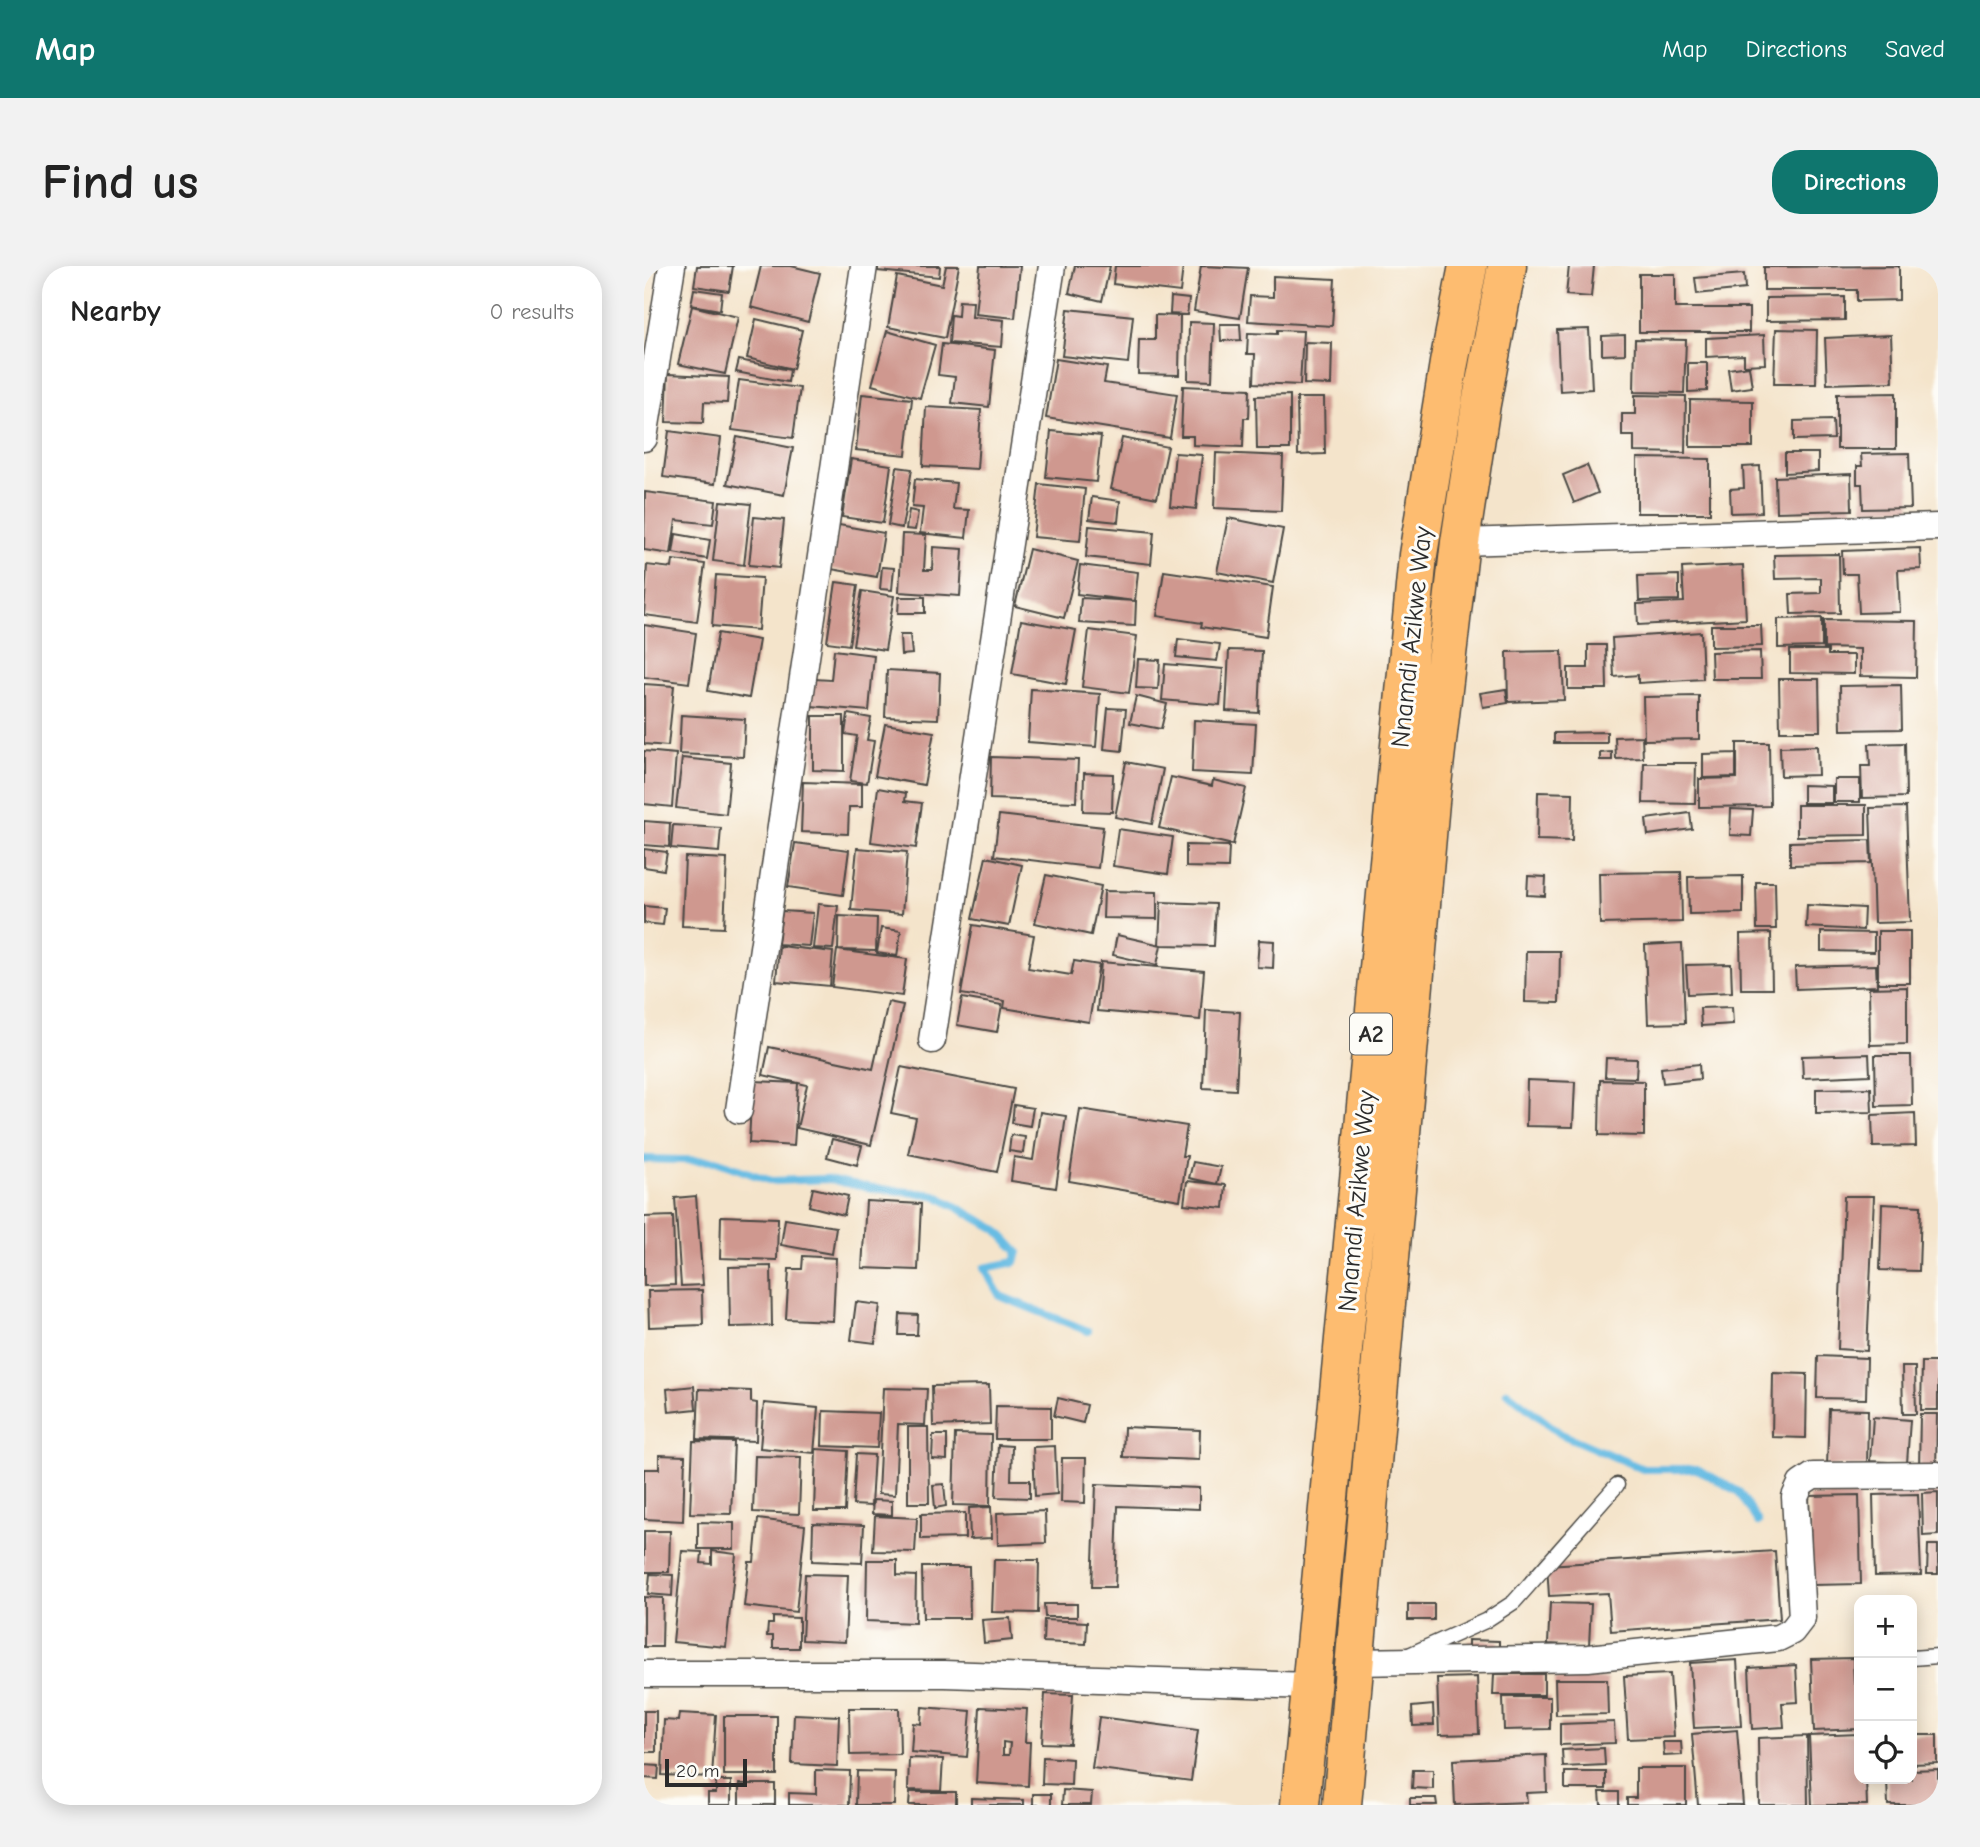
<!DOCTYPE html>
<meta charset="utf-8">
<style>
body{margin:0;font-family:"Comic Neue",sans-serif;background:#f2f2f2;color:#222}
.controls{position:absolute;right:21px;bottom:21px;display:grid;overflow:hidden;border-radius:14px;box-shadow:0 4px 18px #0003}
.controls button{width:63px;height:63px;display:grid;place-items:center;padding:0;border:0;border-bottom:2px solid #e0e0e0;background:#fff;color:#222;font:35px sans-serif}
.scale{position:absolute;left:21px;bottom:18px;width:82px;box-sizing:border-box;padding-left:7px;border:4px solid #2b2b2b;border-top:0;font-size:19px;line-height:24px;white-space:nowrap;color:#2b2b2b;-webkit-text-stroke:5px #fdfcf7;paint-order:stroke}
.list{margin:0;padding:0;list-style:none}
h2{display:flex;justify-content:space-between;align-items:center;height:91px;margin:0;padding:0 28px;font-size:30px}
h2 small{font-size:23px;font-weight:400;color:#767676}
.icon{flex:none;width:38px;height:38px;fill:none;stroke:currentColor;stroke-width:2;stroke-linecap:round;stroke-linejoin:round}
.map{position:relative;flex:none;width:1294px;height:1539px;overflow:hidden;border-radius:28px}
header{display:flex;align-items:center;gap:42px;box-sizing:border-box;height:98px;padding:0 35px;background:#0f766e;color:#fff}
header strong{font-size:33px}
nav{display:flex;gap:38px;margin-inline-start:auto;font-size:24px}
.intro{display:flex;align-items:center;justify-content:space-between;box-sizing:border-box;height:168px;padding:0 42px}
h1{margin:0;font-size:49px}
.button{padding:18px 32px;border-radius:28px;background:#0f766e;color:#fff;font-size:24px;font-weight:700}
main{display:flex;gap:42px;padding:0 42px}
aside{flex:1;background:#fff;border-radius:28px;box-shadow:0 4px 18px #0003}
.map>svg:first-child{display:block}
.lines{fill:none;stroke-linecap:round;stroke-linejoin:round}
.stream{stroke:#67bce3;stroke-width:8}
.building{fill:#cf988f;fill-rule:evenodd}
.lane-casing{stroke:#494743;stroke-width:17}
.street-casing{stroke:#494743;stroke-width:29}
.highway-casing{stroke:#494743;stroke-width:41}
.lane{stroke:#fff;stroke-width:14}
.street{stroke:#fff;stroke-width:26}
.highway{stroke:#fdbc70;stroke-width:38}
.labels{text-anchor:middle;stroke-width:6;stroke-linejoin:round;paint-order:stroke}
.shield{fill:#fdfcf7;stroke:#6a6a68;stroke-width:2}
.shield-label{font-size:24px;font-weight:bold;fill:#2b2b2b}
.street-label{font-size:26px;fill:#2b2b2b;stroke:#fdfcf7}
</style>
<header>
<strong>Map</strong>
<nav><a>Map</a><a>Directions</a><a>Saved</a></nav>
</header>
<div class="intro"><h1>Find us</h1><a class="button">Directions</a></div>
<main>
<aside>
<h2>Nearby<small>0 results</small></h2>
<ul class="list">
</ul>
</aside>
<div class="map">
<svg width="1294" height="1539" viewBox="0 0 1294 1539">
<rect width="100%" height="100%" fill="#fdfcf7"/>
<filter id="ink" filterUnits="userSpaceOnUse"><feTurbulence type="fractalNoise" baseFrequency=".0143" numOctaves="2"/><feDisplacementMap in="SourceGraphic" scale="14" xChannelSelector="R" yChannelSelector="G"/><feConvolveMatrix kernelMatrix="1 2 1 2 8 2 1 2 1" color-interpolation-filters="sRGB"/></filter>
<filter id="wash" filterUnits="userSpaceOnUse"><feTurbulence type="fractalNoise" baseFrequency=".00686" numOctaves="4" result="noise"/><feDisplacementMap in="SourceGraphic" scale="28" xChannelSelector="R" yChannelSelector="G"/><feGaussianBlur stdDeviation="1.57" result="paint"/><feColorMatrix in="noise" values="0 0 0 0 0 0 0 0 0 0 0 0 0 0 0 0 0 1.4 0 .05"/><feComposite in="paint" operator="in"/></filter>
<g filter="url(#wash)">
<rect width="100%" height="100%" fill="#f4e4cb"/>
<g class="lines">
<path class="stream" d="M0,893L72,895L127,915L183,913L228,922L291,929L352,963L374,986L371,996L340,1002L356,1030L444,1065
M863,1126L917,1168L999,1203H1053L1095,1226L1114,1256"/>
</g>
<g id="blocks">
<path class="building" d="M53,0H89L85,25L50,20Z
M117,0H147L176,7L164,56L107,41Z
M234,0H296L295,11L234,5Z
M302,0H315L301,72L244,61L253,10L298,19Z
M336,0H376L371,52L331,48Z
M431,0H466L458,35L425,27Z
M471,0H539L536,26L469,18Z
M557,0L604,2L596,52L550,45Z
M925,0H950L947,31L922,29Z
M1255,0V34L1213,35V24H1120V1Z
M995,8H1031V42H1105V66H995Z
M1100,8L1101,23L1053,28L1051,12Z
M629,10L691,13L688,60L604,55L606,30L629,31Z
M50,23L78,27L76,44L47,39Z
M527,31L545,33L543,49L526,48Z
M1201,31V54L1122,55V32Z
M315,35L329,36L328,51L360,54L358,81L305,77L307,49L314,50Z
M48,40L94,51L81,108L34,98Z
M424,43L489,50L484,97L418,90Z
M511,49L536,50L535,109L494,108L495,74H511Z
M112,53L158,64L149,103L103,92Z
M545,56L570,57L568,115L544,114Z
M576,58H596L597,74L577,75Z
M945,63L948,123L916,125L913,64Z
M1132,63L1173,64L1172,118H1130Z
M633,64L659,65L656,119L610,117L611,88H603L604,67L633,68Z
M243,65L291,79L276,132L228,119Z
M981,69V88L958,89V70Z
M1120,69L1121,98L1100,99V89L1062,91V72Z
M1247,69L1249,116L1183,118L1181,72Z
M991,73L1042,74L1040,127L990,126Z
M661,76L688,77L687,119L660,118Z
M298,78L351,84L345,141L308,137L311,111L294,109Z
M412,93L463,101L460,117L533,128L526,172L402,152Z
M95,94L146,104L144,116L92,106Z
M1044,97H1063V125L1044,126Z
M1105,100L1108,121L1087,124L1084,103Z
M24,108L85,111L83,137L60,136L59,157L22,156Z
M95,114L156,122L149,172L88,164Z
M539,120L606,123L605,152H600L599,181L549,179V170H537Z
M1252,127V183H1193V128Z
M218,128L268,133L262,189L212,184Z
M646,129V183H613L612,130Z
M991,129L1042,130L1041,187L990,186V170H978V148H991Z
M653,132H680L681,188L654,189Z
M1046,134L1109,135V181H1046Z
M282,141L337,144L333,203L279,200Z
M1189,154L1190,173L1150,174V155Z
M25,165L77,172L71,218L19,211Z
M407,165L457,170L452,216L402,211Z
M93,171L149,182L140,229L83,218Z
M478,172L524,181L513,232L467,223Z
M531,187L558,189L552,243L526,240Z
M572,187L639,190L637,245L570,242Z
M1141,187H1174V205L1141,207Z
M1265,187L1267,242L1219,243L1218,218H1213V200H1218L1217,188Z
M993,192L1066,193V247H993Z
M207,193L247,199L239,257L198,251Z
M943,199L954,227L930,237L919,209Z
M1116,200L1118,246L1087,247L1086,223L1100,222L1099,201Z
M253,201L268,203L258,262L244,259Z
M1207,208L1208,244L1132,246L1131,211Z
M271,213L312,217L309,243L325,244L322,272L276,267L279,242L268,241Z
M395,218L441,223L436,275L389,271Z
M1,226L72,235L69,258L32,254L27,288L0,284Z
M448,231L476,235L474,256L445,253Z
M76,235L107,238L100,299L69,295Z
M265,244L274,246L271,264L262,263Z
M110,251L140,254L135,302L105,299Z
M584,252L639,263L629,317L573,306Z
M195,259L240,267L233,311L187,303Z
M445,260L510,266L507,298L442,291Z
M32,268L66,274L63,293L29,287Z
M258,268L282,269L280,304H288L289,281L319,283L316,330L255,326Z
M1276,282L1277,303L1254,304L1256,346L1215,347L1213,308H1199L1198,285Z
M385,283L434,295L420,352L371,340Z
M1195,288L1196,347L1147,348L1146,328L1177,327V312L1131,313L1130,289Z
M29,294L61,298L53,356L0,349L3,299L28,302Z
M436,299L494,306L491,335L433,328Z
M1099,299L1102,353L994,359L993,338L1040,336L1038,302Z
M238,301L250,302L248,324L236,323Z
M520,305L629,321L622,371L557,361L558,357L513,350Z
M72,309L118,312L114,364L68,360Z
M1035,309V334L995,335L994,310Z
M192,316L214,319L205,379L183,376Z
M218,325L250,330L241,384L209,379Z
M255,331H281V347H254Z
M437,332L492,335L491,360L435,357Z
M1178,352V381L1134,382V353Z
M377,354L432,364L422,418L368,408Z
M1180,354L1273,355L1272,411L1216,410V383L1180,382Z
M0,359L52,367L45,417L0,411Z
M1067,359H1117L1118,380L1067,381Z
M445,364L493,370L485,427L438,421Z
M1057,366L1059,413L994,417V409L970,411L968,372Z
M74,367L115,374L105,432L64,425Z
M256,369H266L268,388L257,389Z
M534,373L576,378L573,395L532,391Z
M944,379H962L963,423H924V402H944Z
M190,384L230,389L225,445L167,440L170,413L187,414Z
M585,384L618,385L615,447L582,445Z
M1146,384H1184V389H1210V408L1146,407Z
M918,385L920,434L864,436L863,386Z
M1116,385L1117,413H1068L1067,386Z
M494,393L516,394L514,423L492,422Z
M521,398L579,403L576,439L518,434Z
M243,404L296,407L294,453L241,451Z
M1135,413H1175L1176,465H1136Z
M0,418L30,420L24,480L0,478Z
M1257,419L1258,463L1197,464L1196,420Z
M387,423L456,428L452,481L384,476Z
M862,423L864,437L839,441L836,427Z
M492,430L523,438L517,463L486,457Z
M1055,430V473L1000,474L999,431Z
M464,442L482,443L478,485L460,483Z
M204,448L227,452L223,474L230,475L223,517L206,515L213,470L201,468Z
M37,449L101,453L99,491L35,488Z
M169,450H200V505L169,504Z
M550,454L612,458L609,509L548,506Z
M241,458L290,466L280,519L231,510Z
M963,466V477H910V467Z
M998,470L999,492L972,493L971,471Z
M1093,477H1125L1126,540L1055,541V513L1093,512Z
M1261,477L1262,531L1218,532L1217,500H1226L1225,478Z
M1173,480L1174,509L1137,510L1136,481Z
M0,485L32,488L28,541L0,538Z
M968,486V494H956V487Z
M1092,487V511L1059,512V488Z
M347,491L434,494L432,536L346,533Z
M38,492L87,497L82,548L32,542Z
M482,496L519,503L508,558L471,551Z
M1000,497H1052L1051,538L999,537Z
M440,507L469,508L468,546L439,545Z
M527,511L568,520L569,514L602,522L589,579L515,562Z
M1190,513H1216V536H1190Z
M159,516L218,518V541H205L204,568L157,566Z
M1159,519L1188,520V537H1159Z
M234,522L262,527L261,535L278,537L272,582L227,576Z
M894,526L929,527L928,575L893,574Z
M1153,539H1222V569L1153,570Z
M1262,541L1266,656L1230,657L1226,542Z
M1087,543L1109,544L1107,570L1086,569Z
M1046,547L1048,563L1004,569L1002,553Z
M355,549L459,561L454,602L350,590Z
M0,555L26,557L25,581L0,579Z
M29,559L77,562L75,586L27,582Z
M474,563L529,571L524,608L469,600Z
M1226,574L1227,597L1146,599V576Z
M151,577L205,584L199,629L144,621Z
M542,579L585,580L584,602L542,601Z
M213,582L263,586L258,648L207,644Z
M0,583L23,586L20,604L0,601Z
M41,591L83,593L80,662L38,660Z
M342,591L378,599L365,660L328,653Z
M1037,606L1038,656L956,658L955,607Z
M402,609L457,620L447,669L391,657Z
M884,610L902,611L901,630L883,629Z
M1099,610V647L1045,648L1044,611Z
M1112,616H1131L1132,663H1113Z
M460,625L513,626V653L459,652Z
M517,636L572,638L570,680L515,679Z
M174,638L194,640L189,683L169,682Z
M1163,639L1220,642L1219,664L1162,661Z
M0,640L21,642L19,659L0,657Z
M138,645L169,647L165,680L134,678Z
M195,650L233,652L232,685L194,684Z
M329,659L390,669L384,702L427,709L430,695L455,699L445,756L360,742L361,735L317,728Z
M237,662L257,665L253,690L233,687Z
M1234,665H1266V717H1234Z
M1177,666L1230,667V686L1177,685Z
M1127,667L1128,723H1097L1096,668Z
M473,669L517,679L513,699L469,689Z
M615,674L630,675L629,702L613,701Z
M1038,677L1041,757L1004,758L1001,679Z
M135,680L189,686L186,720L132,715Z
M193,684L263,693L258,730L188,721Z
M882,685H916L915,737L881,736Z
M457,696L560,705L556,754L453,745Z
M1087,698L1088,726L1044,728L1042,699Z
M1232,699L1233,720L1152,723L1151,701Z
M1263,721V778L1226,779L1225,722Z
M318,732L358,739L353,766L313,759Z
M244,736L259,739L227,879L153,862L163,819L119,809L125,781L229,803Z
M1088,741L1089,758L1057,760L1056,742Z
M562,744L596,746L592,824L559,822Z
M1225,788L1226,809L1159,812L1158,790Z
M1231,789H1267L1268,839L1232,840Z
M962,792L993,793L992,812L961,811Z
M1055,798L1056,813L1019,817L1017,802Z
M257,801L370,823L353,906L264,888L272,852L247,847Z
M883,814L931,816L929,861L882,860Z
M956,814L1000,815V870L955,869Z
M108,815L154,817L150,880L105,877Z
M1227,822L1228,846L1172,847V823Z
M370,839L389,842L386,860L368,857Z
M436,843L543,860L538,890H543L536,934L425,915Z
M396,846L422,850L412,922L367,915L370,891L389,894Z
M1271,847L1272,880L1229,881L1228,849Z
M367,869L381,871L379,887L365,885Z
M188,873L218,880L213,899L183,891Z
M549,896L577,901L573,918L545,912Z
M543,915L582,919L580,942L540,938Z
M169,922L204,930L200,949L165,940Z
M52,930L59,1019L37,1020L31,932Z
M1200,930H1230L1223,1085L1194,1083Z
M222,935L277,938L274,1004L218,1002Z
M1238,938L1277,940L1275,1005L1236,1004Z
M29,950L31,1019L0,1020V951Z
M77,950L134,952L133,994L76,992Z
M141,953L192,961L188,988L137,979Z
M159,990L192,992L189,1055L142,1053L145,1003H158Z
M127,1000L128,1060L86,1061L85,1001Z
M58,1024L59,1059L5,1061L4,1025Z
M212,1036L236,1039L231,1077L207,1074Z
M256,1048L274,1049L273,1069H255Z
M1174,1090L1223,1092L1222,1133L1173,1132Z
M1278,1096H1294V1144H1277Z
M1258,1101H1271L1272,1148H1259Z
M1129,1107L1163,1108L1162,1172L1128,1171Z
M345,1119L346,1158L289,1160L288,1120Z
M50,1120L52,1143L25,1146L23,1123Z
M239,1122L283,1123L281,1159L254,1158L251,1229L234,1228Z
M55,1123L107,1125V1136L113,1137L112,1175L53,1173Z
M414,1132L443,1139L439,1157L410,1150Z
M120,1137L174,1142L170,1187L116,1182Z
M352,1140L407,1141V1173H351Z
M1185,1143L1224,1144L1223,1200H1183Z
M179,1145L235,1147L233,1182L178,1180Z
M1276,1148H1293L1292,1205L1275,1204Z
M1229,1151L1266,1154L1263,1197L1226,1195Z
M264,1161H284L285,1237H264Z
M480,1161L556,1164L555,1194L479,1191Z
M311,1168L347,1169L346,1240L309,1239Z
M289,1169H303V1194L288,1193Z
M49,1175L90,1176L87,1248L46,1247Z
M354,1179L368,1180L367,1214H386V1232L352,1231Z
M411,1180L413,1228L391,1230L389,1181Z
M172,1183L204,1185L201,1245H170Z
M212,1188L230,1189L227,1240L209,1239Z
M15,1189L41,1190L39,1255L0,1253V1203H15Z
M111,1190L157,1191L155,1248L109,1246Z
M418,1192H442L441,1237L417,1236Z
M300,1218L302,1240L291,1242L289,1219Z
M452,1218L555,1222V1243L474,1240L471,1321H448Z
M1294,1226V1269L1279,1270L1278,1227Z
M1274,1228L1277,1309L1231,1310L1229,1229Z
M1215,1229L1217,1318L1168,1319L1165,1230Z
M229,1234L248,1235V1249L228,1248Z
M347,1241L348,1272L326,1273L325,1242Z
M401,1245L402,1277L354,1279L353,1247Z
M321,1247V1272L277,1273V1248Z
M231,1250L273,1252L271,1286L229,1285Z
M114,1253L161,1259L152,1346L100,1340L105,1296H110Z
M54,1256L90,1257V1283H54Z
M169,1257L220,1259L218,1297L168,1295Z
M0,1265H26L25,1306H0Z
M1284,1279H1294V1308H1283Z
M38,1285L58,1286L57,1297L68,1298V1285L92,1288L82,1381L29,1376Z
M1131,1285L1136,1353L967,1365L964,1327L905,1330L903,1299Z
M223,1294H253V1309L272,1310L271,1357L222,1355Z
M350,1294H395L394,1347L348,1346Z
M278,1301H325L326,1352H279Z
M6,1308L29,1309L28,1330L4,1328Z
M161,1308L204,1309L201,1376L158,1374Z
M0,1331L19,1332L18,1381H0Z
M906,1337L947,1338L945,1380L904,1378Z
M400,1338H433V1351H401Z
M764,1338H790V1354H764Z
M129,1351L155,1352V1382H129V1370H123L124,1358H129Z
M366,1352L368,1374L340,1377L338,1354Z
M400,1354L443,1356L442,1378L399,1376Z
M824,1374L855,1375V1391H824Z
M1209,1392L1210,1417L1215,1416V1463L1170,1465L1167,1393Z
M1093,1394L1097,1460L1050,1462L1046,1397Z
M1152,1399L1154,1436L1138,1437L1140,1461L1108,1463L1105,1402Z
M850,1408H900V1429H849Z
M1026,1408L1030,1471L984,1473L980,1410Z
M833,1411L835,1468L795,1469L793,1412Z
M911,1413H963L964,1448L912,1449Z
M401,1428L429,1429L426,1478L398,1477Z
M859,1431H906V1463L860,1464Z
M789,1439L790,1459L769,1460L768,1441Z
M278,1441L327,1445L323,1491L267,1486L269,1457L277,1458Z
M336,1441L383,1443L381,1476H386L384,1520L332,1517ZM359,1476L366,1477L365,1489H359Z
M205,1442H255L256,1488L206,1489Z
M0,1445H12V1486H0Z
M35,1447L72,1449L68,1511L18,1509L20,1454L34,1455Z
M150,1448L195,1450L193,1500L148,1498Z
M80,1450H133V1509H80Z
M455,1451L554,1464L547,1515L448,1502Z
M970,1456L971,1477L916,1479V1458Z
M1093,1464L1099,1539H1054L1048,1468Z
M1215,1468V1513H1222L1223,1539H1168L1165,1470Z
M1268,1469H1293V1497L1268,1498Z
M1163,1470L1164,1539H1115L1114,1472Z
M1019,1476H1037L1038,1489L1020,1490Z
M960,1482L961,1499L919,1501L918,1484Z
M902,1489L903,1526L882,1527L883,1536L811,1539L809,1494Z
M399,1491L428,1493L427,1519L398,1518Z
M265,1492L299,1493L297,1525L264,1524Z
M0,1499L15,1500L14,1513L0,1512Z
M992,1502H1042V1539H983V1532H992Z
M1294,1503V1539H1244L1243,1513H1268V1504Z
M172,1504L206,1505L205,1539H145V1527L172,1528Z
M769,1504H789V1523L768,1522Z
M213,1505L251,1506L250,1539H212Z
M921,1506H962V1523H921Z
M72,1515H87V1539H64V1527H72Z
M95,1518H131V1539H95Z
M419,1524L448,1526L447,1539H418Z
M266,1526H312V1539H265Z
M956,1526H975V1539H957Z
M389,1528H407V1539H389Z
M327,1532L380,1534V1539H327Z
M766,1532H792L793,1539H766Z"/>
</g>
</g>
<g filter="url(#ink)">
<use href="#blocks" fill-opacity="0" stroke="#494743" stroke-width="2"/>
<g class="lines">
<g class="lane-casing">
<path id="lane" d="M765,1389L841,1355L870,1336L973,1219
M1268,1392L1294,1390"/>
</g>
<g class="street-casing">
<path id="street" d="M0,172L28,0
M816,276L1294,261
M288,774L408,0
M95,844L220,0
M710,1396L944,1392L1134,1372L1148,1365L1158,1352L1151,1231L1157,1218L1169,1210L1294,1209
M0,1408H300L667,1420"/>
</g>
<g class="highway-casing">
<path id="highway" d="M656,1539L774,289L805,97L824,0
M698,1539L786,536L816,276L837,138L863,0"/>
</g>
<use href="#lane" class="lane"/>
<use href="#street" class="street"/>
<use href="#highway" class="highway"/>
</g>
</g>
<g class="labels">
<rect class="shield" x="706" y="747.5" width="42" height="41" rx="5"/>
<g class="shield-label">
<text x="727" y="776">A2</text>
</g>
<g class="street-label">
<text transform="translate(767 371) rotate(-84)" y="9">Nnamdi Azikwe Way</text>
<text transform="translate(712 935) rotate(-85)" y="9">Nnamdi Azikwe Way</text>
</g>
</g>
</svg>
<div class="controls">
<button>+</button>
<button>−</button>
<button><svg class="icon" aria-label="locate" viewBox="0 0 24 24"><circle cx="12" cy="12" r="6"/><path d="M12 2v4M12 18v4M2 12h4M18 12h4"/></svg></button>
</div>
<div class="scale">20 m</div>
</div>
</main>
